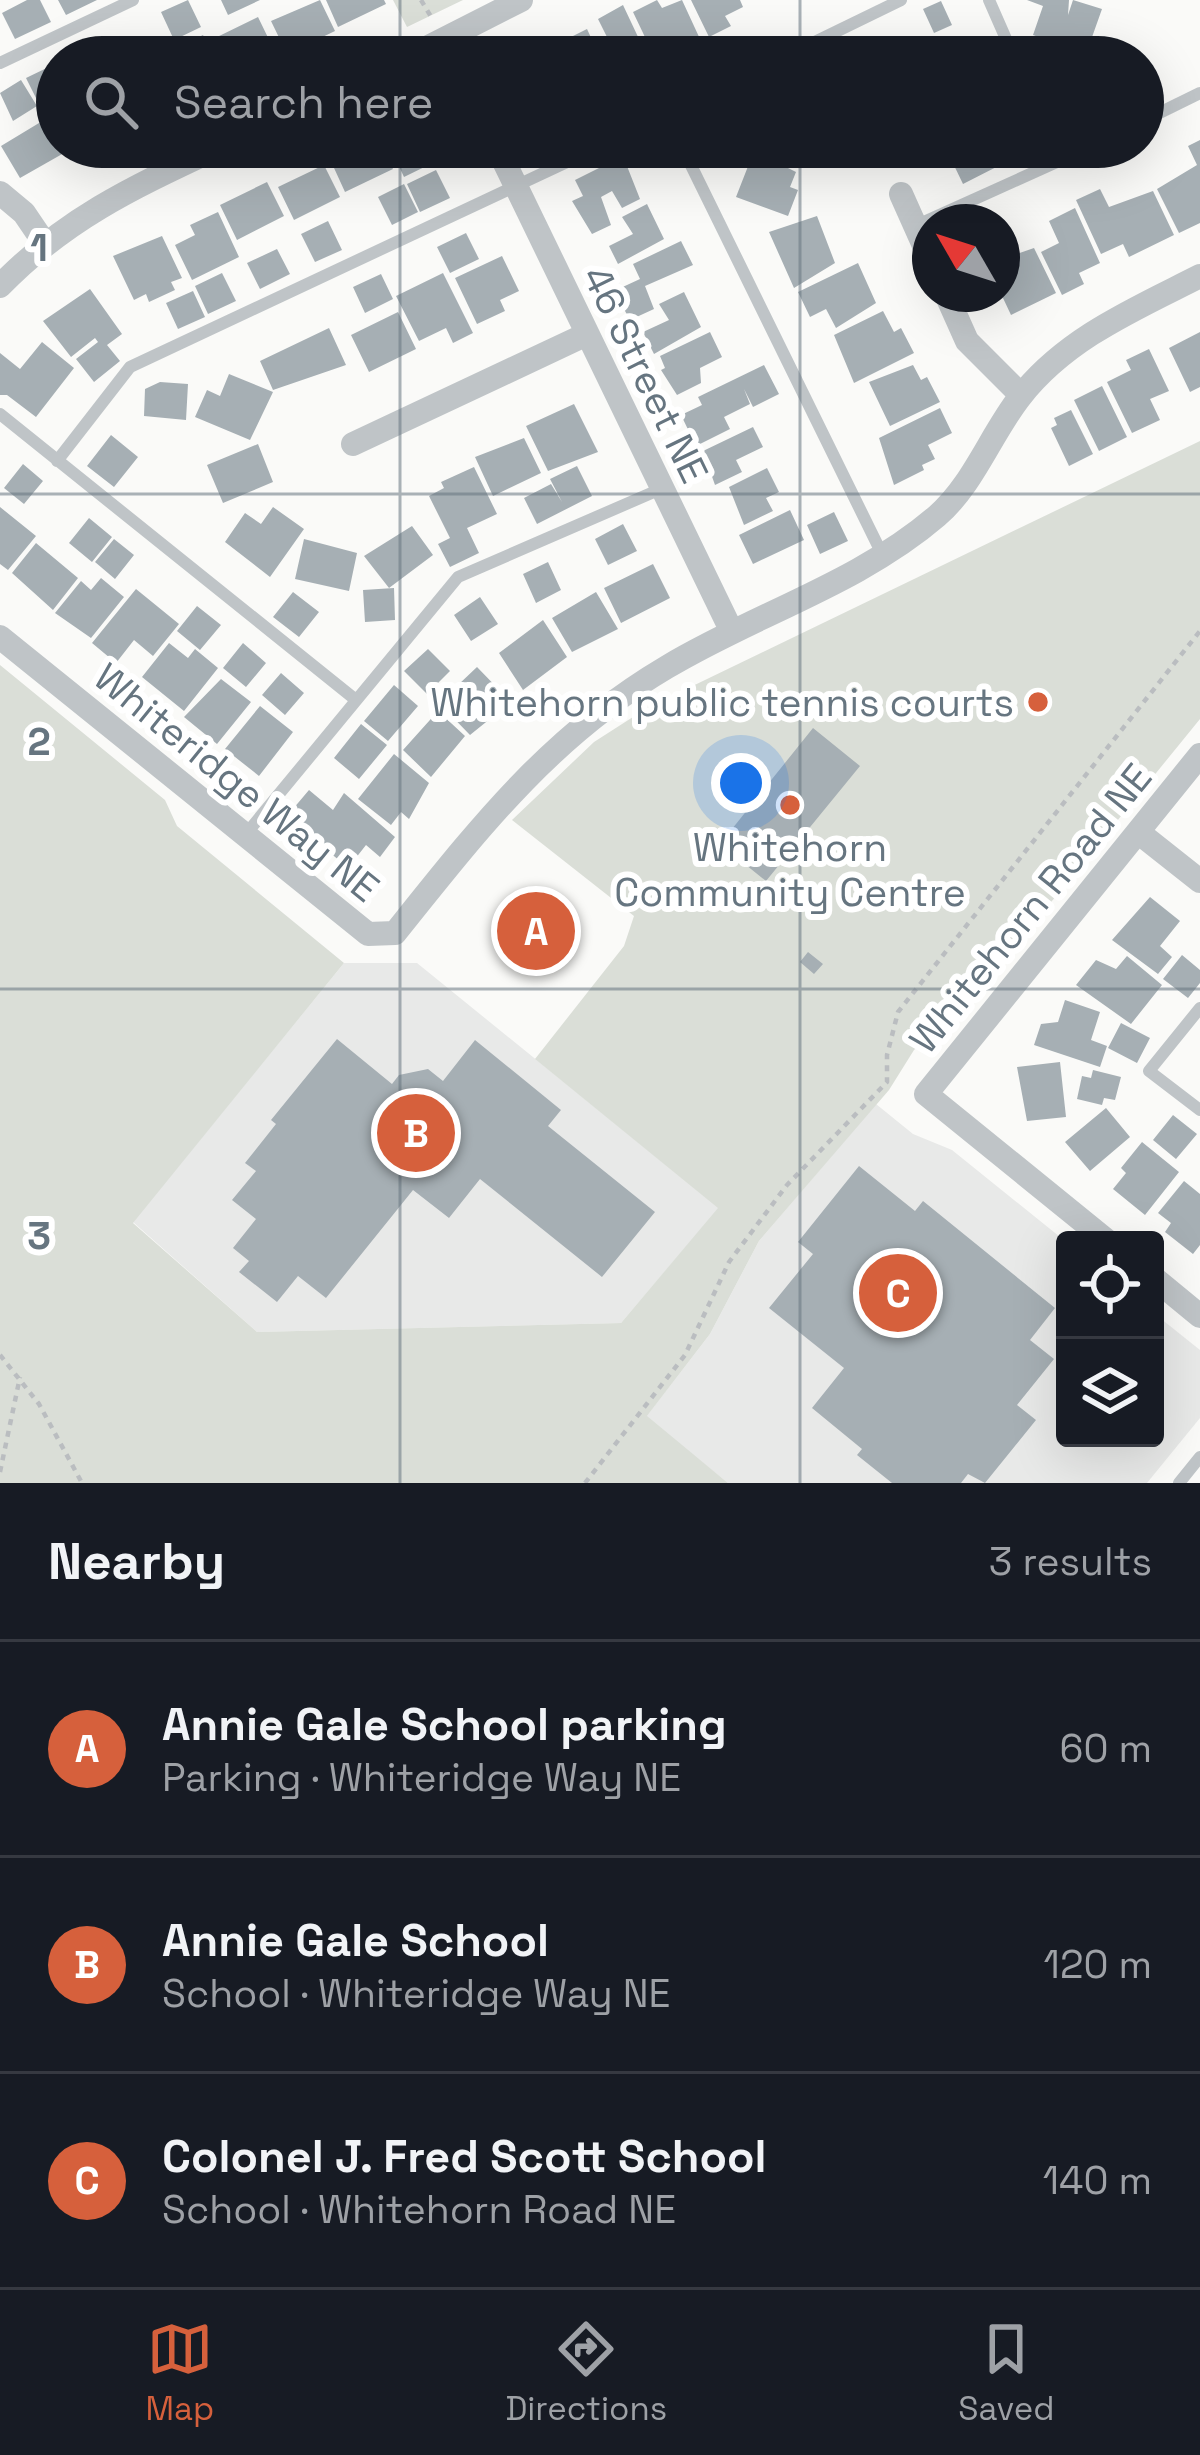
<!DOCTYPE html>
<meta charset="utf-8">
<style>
body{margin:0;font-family:"Space Grotesk",sans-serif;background:#242831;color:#f1f3f6}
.controls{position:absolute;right:36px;bottom:36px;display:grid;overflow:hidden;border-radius:12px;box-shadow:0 12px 48px #0002}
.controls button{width:108px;height:108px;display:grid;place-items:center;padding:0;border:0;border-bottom:3px solid #363941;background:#171b24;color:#f1f3f6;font:60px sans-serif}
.compass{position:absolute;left:912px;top:204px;width:108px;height:108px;border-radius:50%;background:#171b24;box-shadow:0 12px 48px #0002;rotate:309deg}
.you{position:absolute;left:741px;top:783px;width:42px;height:42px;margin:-30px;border:9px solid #fff;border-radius:50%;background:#1a73e8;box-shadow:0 0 0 18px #1a73e833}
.badge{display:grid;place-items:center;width:78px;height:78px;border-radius:50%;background:#d6603c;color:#fff;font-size:39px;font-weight:700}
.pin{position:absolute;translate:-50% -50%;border:6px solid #fff;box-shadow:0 3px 12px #0006}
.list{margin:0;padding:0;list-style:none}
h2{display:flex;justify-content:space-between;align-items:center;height:156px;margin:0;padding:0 48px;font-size:51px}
h2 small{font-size:39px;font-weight:400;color:#9ea1a6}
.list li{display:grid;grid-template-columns:78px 1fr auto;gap:36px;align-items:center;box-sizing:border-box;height:216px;padding:0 48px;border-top:3px solid #363941}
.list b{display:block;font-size:45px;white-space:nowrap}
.list p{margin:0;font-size:39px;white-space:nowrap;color:#9ea1a6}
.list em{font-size:39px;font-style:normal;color:#9ea1a6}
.icon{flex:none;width:66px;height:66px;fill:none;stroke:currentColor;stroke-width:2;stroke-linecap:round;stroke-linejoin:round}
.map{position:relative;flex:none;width:1200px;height:1483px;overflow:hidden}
.search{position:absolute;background:#171b24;box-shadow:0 12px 48px #0002;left:36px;right:36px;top:36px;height:132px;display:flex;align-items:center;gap:30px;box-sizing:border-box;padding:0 42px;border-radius:66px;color:#9ea1a6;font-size:45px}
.sheet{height:804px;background:#171b24}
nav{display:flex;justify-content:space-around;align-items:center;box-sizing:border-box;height:168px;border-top:3px solid #363941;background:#171b24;font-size:33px;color:#9ea1a6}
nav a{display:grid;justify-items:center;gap:6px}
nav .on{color:#d6603c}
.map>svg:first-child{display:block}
.built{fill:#e8e9e8}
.green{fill:#daded7}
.building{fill:#a6afb4}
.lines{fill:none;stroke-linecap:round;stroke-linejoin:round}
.path{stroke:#babdc0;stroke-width:4.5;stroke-dasharray:6 6;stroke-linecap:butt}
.service{stroke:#bfc4c7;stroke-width:12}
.minor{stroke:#bfc4c7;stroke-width:24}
.grid{fill:none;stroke:#667580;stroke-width:3;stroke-opacity:0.55}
.poi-dot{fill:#d6603c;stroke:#fff;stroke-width:4.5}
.labels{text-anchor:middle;stroke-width:12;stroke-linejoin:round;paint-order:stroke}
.street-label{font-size:39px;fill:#667580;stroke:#fff}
.poi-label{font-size:39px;fill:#667580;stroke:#fff;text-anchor:end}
.grid-label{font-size:39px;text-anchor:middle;font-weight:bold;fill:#667580;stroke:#fff;stroke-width:12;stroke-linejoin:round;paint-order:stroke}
</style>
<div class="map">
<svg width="1200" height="1483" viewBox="0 0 1200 1483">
<rect width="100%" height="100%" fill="#fafaf8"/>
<path class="built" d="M344,963H417L719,1208L621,1323L257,1332L133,1222Z
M876,1104L913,1134L952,1150L1065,1241V1438H1155V1314L1200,1350V1418L1147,1483H728L646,1417L710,1334L759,1241Z"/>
<path class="green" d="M393,0H463L407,27Z
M1200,441V719L982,987L914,1050L889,1090L759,1241L710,1334L647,1416L728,1483H0V665L165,800L177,826L344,963L133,1223L257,1332L621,1323L718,1208L535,1059L624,946L634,916L512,820L594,742L647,708Z"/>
<path class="building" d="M27,0H40L51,22L15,39L2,13Z
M58,0H97L66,15Z
M188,0L201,27L174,40L161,12Z
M221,0H260L228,15Z
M320,0L335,31L287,54L271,21Z
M326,0H384L386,4L338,27Z
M657,0L662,8L682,0L700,39L654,56L633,12Z
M691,0H740L743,7L725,16L731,26L709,37Z
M1069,0L1068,15L1073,0L1102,9L1086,54L1033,35L1043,6L1027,0Z
M941,1L952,25L934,33L923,9Z
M623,5L647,56L644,57H617L598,19Z
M258,17L274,50L260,57H222L213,39Z
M587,29L600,57H553L549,48Z
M203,35L214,57H158Z
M111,36L122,57H87L83,50Z
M1051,41L1058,57H1036L1033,51Z
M853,44L858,57H836L834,53Z
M55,64L57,95L39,104L26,78Z
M21,80L37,106L13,121L0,93Z
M57,103V131L46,108Z
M44,120L64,153L20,178L1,146Z
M1200,140V223L1179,233L1157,189L1197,165L1188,146Z
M350,147H382L393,169L345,192L329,157Z
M390,147H448L451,154L404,177Z
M954,147H1006L1012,159L963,184L950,157L957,154Z
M754,151L796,172L790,187L798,190L788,216L736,197Z
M623,156L640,199L622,208L612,191L601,197L611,225L592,234L572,201L583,196L575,180Z
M324,165L340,197L294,220L278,187Z
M436,170L450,198L420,212L407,184Z
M267,182L284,216L237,240L220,205Z
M404,184L418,212L392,225L378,197Z
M1100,189L1109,207L1153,191L1174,235L1129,257L1123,244L1101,254L1076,200Z
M647,204L664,239L618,264L609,246L633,234L622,217Z
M1075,208L1100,263L1079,273L1084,284L1062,295L1041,252L1059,243L1049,221Z
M218,212L239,257L192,280L175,245L195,235L190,225Z
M817,216L835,263L794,288L769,232Z
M328,221L342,250L315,262L301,234Z
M466,233L479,259L450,273L437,247Z
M162,236L182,278L171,282L175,290L149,302L146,294L134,300L113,256Z
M681,241L693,265L645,286L654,309L630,320L614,291L640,279L633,264Z
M1034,248L1056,293L1011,315L1003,298L983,307L977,294H1002V259Z
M277,249L290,274L260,289L247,263Z
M502,256L519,291L500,300L505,311L477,324L455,278Z
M858,263L876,303L836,328L826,309L810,317L798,292Z
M222,273L236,301L208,314L195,286Z
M443,273L473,333L453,343L446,328L419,341L396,296Z
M381,274L393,299L365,313L353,287Z
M90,289L122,334L107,345L120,361L94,382L76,359L98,342L95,338L71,357L43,321Z
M193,291L205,317L178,329L166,303Z
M684,292L701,327L654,354L643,332L669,320L659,304Z
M883,311L894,332L901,328L914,353L854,383L834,335Z
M398,312L416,349L369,372L351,335Z
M329,328L346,365L273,390L260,361Z
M710,332L722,357L700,368L701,383L677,395L661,370L665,368L660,356Z
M1200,332V387L1190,392L1169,348Z
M42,342L74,368L36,417L7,395H0V353L20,369Z
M1149,349L1169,391L1150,399L1160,420L1132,433L1107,382L1131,370L1126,360Z
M764,365L779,394L753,407L744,389L750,404L724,417L730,429L696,446L681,415L702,405L698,397Z
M913,365L921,380L927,377L940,402L890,426L869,382Z
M229,374L273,392L250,440L195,417L207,390L220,396Z
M160,382L188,384L186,420L144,416L145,389Z
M1102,386L1127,437L1099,451L1074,400Z
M574,404L598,452L548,471L526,426Z
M940,408L952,433L928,445L935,459L922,465L924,470L894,485L879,438Z
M1071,410L1093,454L1069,466L1051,428L1057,425L1054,418Z
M753,427L763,447L736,460L742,472L715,485L703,451Z
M111,435L138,457L114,487L87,466Z
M524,438L541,473L493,496L475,457Z
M258,444L273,482L223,503L207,465Z
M23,464L43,481L24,504L4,488Z
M577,466L592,496L537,524L524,498L551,484L562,502L550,479Z
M474,467L497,514L467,528L479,553L450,567L438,544L450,538L429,496L444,488L441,482Z
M767,468L779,492L766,498L773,511L744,525L729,487Z
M0,507L36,536L8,570L0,564Z
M273,507L304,529L270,577L225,542L245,513L261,524Z
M790,510L804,540L753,564L739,535Z
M834,512L848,541L820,554L807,525Z
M89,518L112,537L92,562L69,543Z
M623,524L637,551L608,565L595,539Z
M412,526L433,555L389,588L364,556Z
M114,539L134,555L115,579L95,562Z
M304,539L357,553L349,591L295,579Z
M36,543L78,578L53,610L12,573Z
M548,562L561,590L536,603L523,574Z
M653,564L670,598L621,623L604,588Z
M101,578L124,597L91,638L55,613L81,581L91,590Z
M394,588L395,620L365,622L363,590Z
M136,589L179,624L153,656L134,640L116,663L92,643Z
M293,592L319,612L299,637L273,617Z
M596,592L618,629L572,652L552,618Z
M480,597L498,624L471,641L454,615Z
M197,606L221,625L200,650L177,631Z
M543,620L567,657L523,690L499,653Z
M169,643L188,658L195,649L218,668L184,711L142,677Z
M243,643L266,663L246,687L223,668Z
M428,649L450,671L427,694L404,671Z
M477,667L511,702L470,735L439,703Z
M281,673L304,693L285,715L262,695Z
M221,679L251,702L217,744L184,717Z
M394,685L418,706L388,741L364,721Z
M260,706L293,732L259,776L225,749Z
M438,711L465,736L431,777L403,750Z
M361,724L387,745L359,779L334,758Z
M813,728L860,766L766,881L720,844Z
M394,754L429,783L409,819L401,812L391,825L358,799Z
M309,790L333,810L344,793L395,837L380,857L366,845L348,868L287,816Z
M1150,897L1180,921L1160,946L1172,957L1158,974L1112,940Z
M808,952L823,964L814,974L800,962Z
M1182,955L1200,970V983L1188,998L1163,979Z
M1127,956L1162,985L1131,1024L1076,985L1096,960L1116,969Z
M1065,1000L1100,1012L1091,1040L1107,1046L1100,1067L1034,1045L1041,1024L1058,1022Z
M1121,1023L1150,1038L1137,1063L1108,1048Z
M337,1039L392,1084L399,1075L428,1069L443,1081L475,1040L561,1110L548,1126L655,1212L602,1277L480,1179L449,1218L413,1190L326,1298L298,1276L277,1302L239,1272L249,1261L233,1248L256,1219L232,1200L256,1171L245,1163L276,1124L271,1120Z
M1060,1062L1066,1117L1027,1121L1017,1067Z
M1093,1070L1121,1077L1115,1100L1104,1098L1102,1105L1077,1099L1082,1076L1091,1078Z
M1106,1108L1130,1137L1090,1171L1065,1142Z
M1173,1115L1197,1134L1176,1159L1153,1140Z
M1142,1142L1179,1172L1145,1215L1113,1189L1126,1173L1121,1168Z
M859,1166L915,1211L923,1201L1055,1308L1030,1340L1054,1359L1017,1405L1036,1420L985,1483L968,1474L961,1483H892L857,1455L862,1449L812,1408L844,1368L769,1308L813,1254L798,1242Z
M1184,1181L1200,1194V1245L1193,1254L1165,1232L1171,1223L1158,1213Z"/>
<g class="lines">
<path class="path" d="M421,0L433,20
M0,1355L39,1404L82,1483
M0,1472L20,1377
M585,1483L685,1355L729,1262L787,1185L887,1082V1055L898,1012L1200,631"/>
<path class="service" d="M989,0L1014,57
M784,57L901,0
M0,63L133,0
M1143,121L1200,93
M682,147L883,556
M915,226L1090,147
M0,414L356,700
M57,461L130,367L599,147
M246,834L458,577L663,488
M1200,1008L1149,1071L1200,1110
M1179,1483L1200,1457"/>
<path class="minor" d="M409,57L521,0
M497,147L732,632
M0,193L24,213L43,241
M901,194L930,259
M0,286C66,218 134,187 219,147
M946,294L967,341L1021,395
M353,444L585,335
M0,637L368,934L395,933C479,828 550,736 667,667C755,614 858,584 937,516C973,485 991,434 1020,397C1066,338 1135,309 1200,276
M1138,832L1200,881
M1106,1240L926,1094L1200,755
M1155,1279L1200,1316"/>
</g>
<path class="grid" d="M400,0V57M800,0V57M400,147V1483M800,147V1483M0,494H1200M0,989H1200"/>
<g class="poi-dot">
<circle cx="1038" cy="702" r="12"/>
<circle cx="790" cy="805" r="12"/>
</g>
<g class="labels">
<g class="street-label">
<text transform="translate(646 374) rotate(64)" y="14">46 Street NE</text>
<text transform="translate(237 782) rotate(39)" y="14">Whiteridge Way NE</text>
<text transform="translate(1030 908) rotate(-51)" y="14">Whitehorn Road NE</text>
</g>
<g class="poi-label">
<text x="1014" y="716">Whitehorn public tennis courts</text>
<text x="790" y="861" text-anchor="middle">Whitehorn<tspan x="790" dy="45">Community Centre</tspan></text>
</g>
</g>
<g class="grid-label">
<text x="39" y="261">1</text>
<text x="39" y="755">2</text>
<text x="39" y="1249">3</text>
</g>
</svg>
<div class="controls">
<button><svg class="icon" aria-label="locate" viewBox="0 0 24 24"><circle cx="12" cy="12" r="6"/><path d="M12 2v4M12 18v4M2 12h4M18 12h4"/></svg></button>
<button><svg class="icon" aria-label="layers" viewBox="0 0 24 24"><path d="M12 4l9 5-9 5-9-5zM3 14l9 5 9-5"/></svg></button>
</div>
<svg class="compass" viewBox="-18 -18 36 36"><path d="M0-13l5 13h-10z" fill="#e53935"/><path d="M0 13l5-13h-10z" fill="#9ea1a6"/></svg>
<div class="you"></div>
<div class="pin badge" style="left:536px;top:931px">A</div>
<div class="pin badge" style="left:416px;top:1133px">B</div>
<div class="pin badge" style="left:898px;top:1293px">C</div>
<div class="search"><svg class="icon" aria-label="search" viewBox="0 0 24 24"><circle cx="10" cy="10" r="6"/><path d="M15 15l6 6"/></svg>Search here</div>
</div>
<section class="sheet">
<h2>Nearby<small>3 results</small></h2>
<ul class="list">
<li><span class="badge">A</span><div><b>Annie Gale School parking</b><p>Parking · Whiteridge Way NE</p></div><em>60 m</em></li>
<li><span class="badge">B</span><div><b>Annie Gale School</b><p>School · Whiteridge Way NE</p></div><em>120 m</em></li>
<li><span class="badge">C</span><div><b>Colonel J. Fred Scott School</b><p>School · Whitehorn Road NE</p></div><em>140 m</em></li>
</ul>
</section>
<nav>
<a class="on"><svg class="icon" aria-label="map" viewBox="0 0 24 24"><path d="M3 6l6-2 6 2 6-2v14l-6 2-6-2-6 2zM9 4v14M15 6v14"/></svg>Map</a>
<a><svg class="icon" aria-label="directions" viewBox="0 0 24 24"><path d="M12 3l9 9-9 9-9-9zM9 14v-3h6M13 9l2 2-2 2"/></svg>Directions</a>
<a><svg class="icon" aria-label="saved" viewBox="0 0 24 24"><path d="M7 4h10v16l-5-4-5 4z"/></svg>Saved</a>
</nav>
